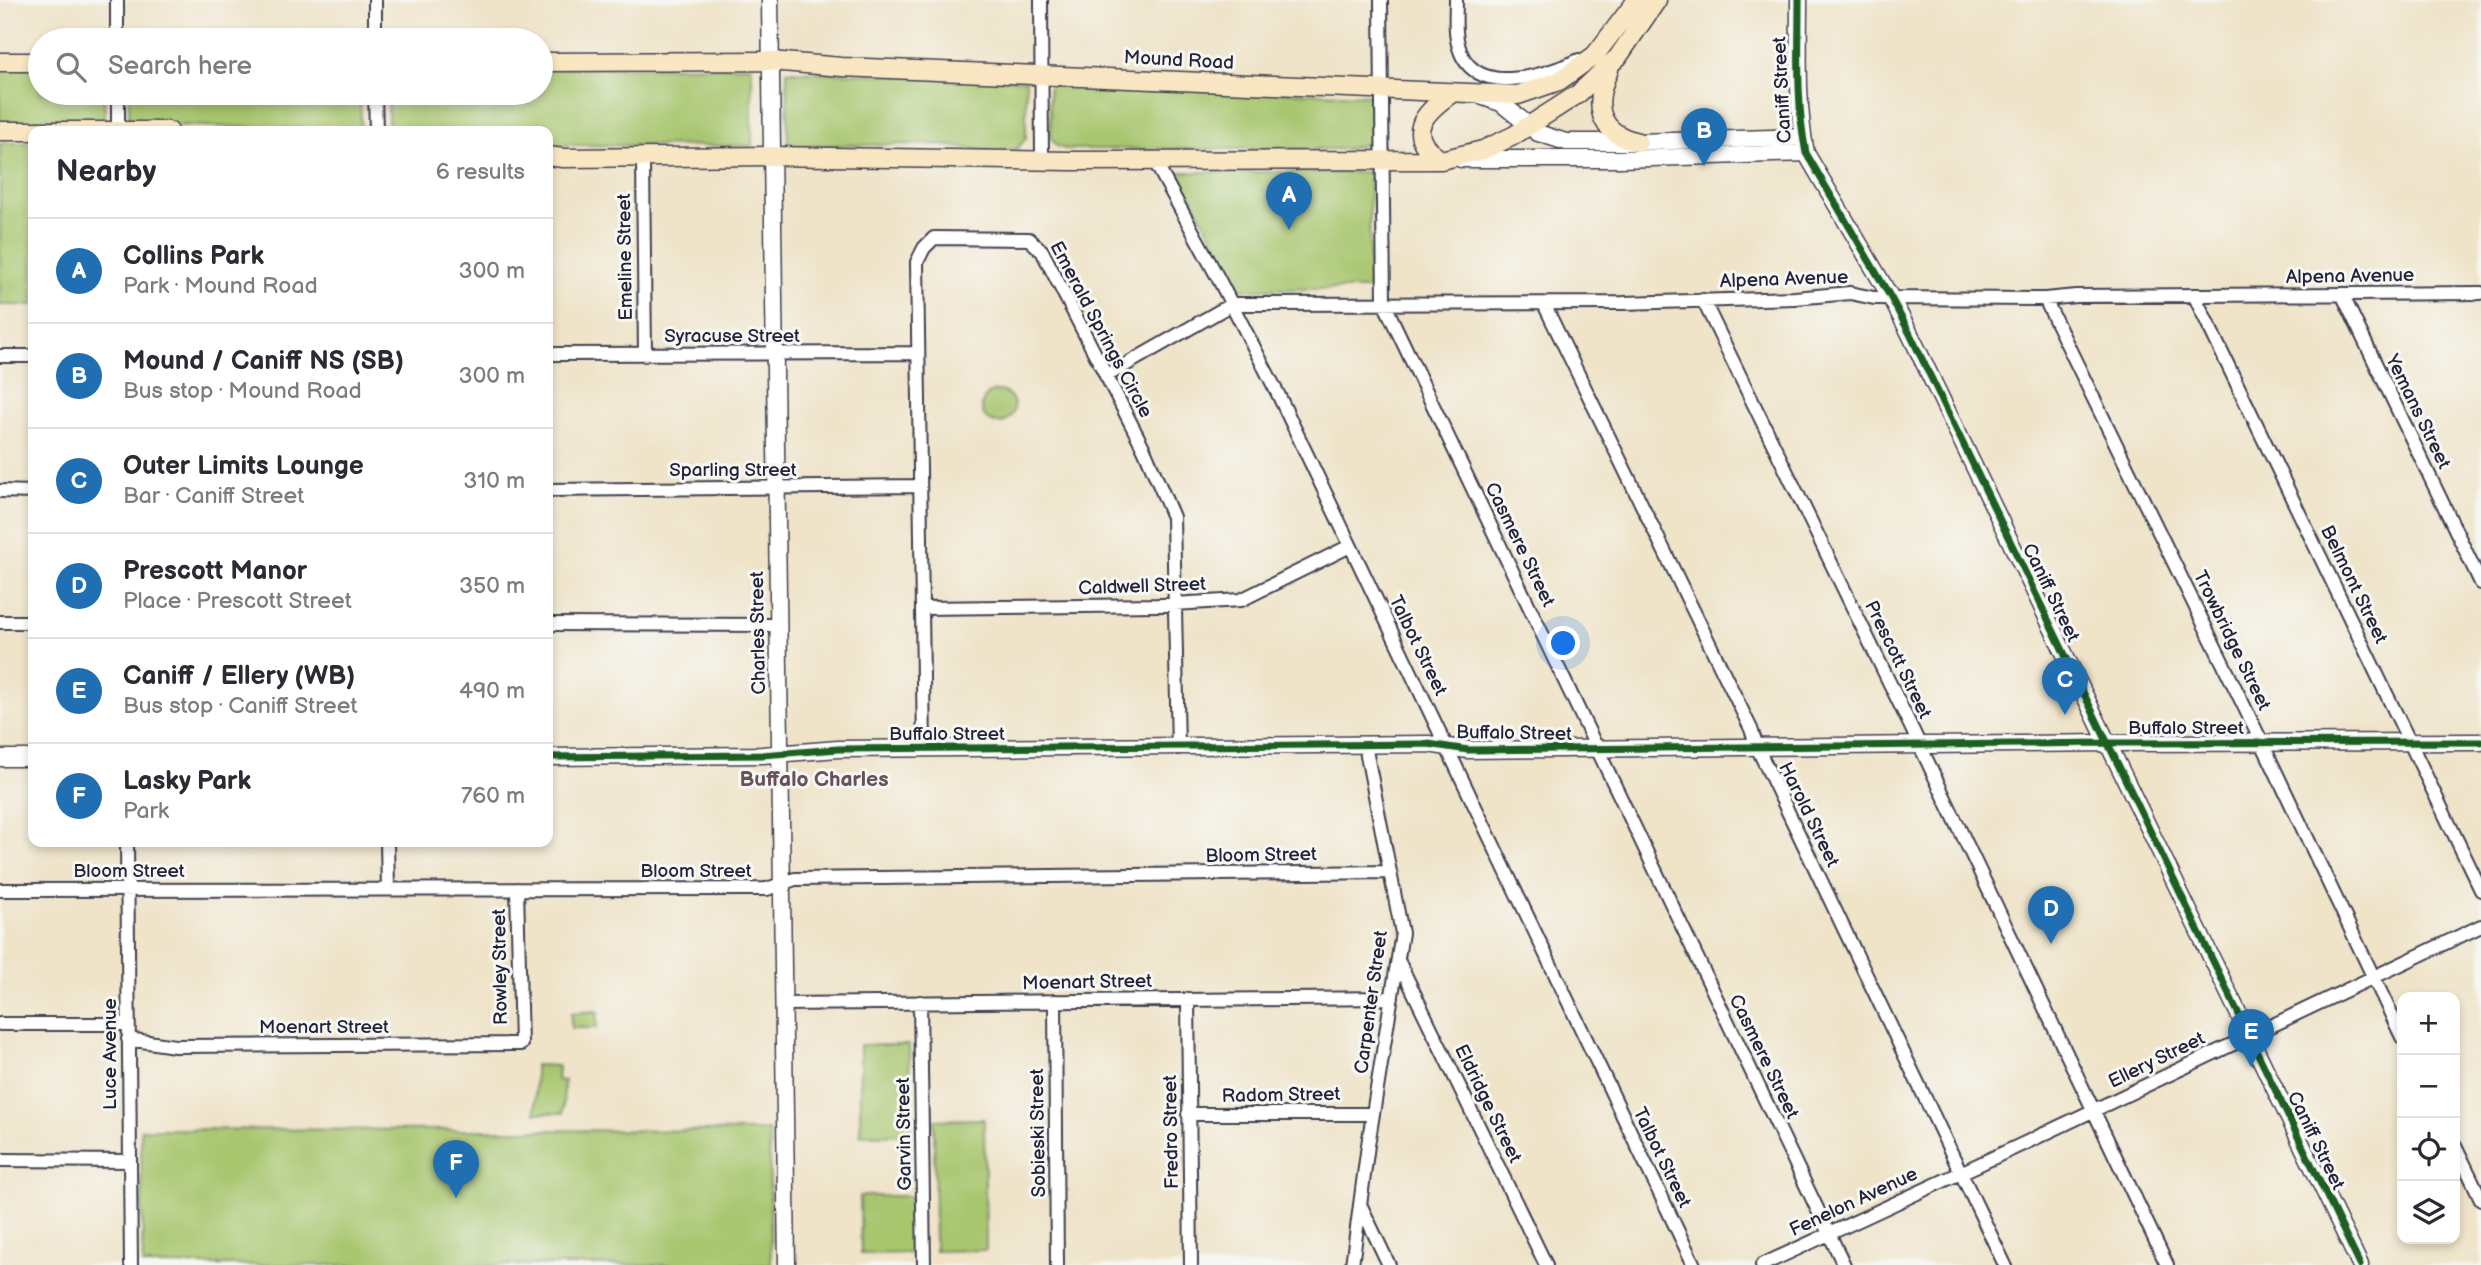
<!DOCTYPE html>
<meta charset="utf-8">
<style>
body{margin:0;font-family:"Balsamiq Sans",sans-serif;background:#f2f2f3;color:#2b2b33}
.controls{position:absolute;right:21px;bottom:21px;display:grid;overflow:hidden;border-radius:14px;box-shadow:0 4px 10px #0003}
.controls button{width:63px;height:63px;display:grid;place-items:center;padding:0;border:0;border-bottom:2px solid #e1e1e2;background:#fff;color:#2b2b33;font:35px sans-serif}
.you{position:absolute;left:1564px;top:644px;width:24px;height:24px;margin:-18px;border:5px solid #fff;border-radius:50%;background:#1a73e8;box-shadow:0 0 0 10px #1a73e833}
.badge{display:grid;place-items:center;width:46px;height:46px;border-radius:50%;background:#1f6fb2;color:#fff;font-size:23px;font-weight:700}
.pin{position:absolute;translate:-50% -58px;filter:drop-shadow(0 2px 4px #0008)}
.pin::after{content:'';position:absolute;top:37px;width:24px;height:21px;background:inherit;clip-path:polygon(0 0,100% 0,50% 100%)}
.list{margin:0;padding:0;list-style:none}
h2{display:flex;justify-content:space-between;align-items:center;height:91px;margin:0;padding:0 28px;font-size:30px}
h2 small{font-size:23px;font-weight:400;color:#7c7c81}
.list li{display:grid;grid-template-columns:46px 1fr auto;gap:21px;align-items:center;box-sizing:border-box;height:105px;padding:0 28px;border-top:2px solid #e1e1e2}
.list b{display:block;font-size:26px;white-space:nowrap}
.list p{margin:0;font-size:23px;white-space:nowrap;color:#7c7c81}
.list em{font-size:23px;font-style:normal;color:#7c7c81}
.icon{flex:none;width:38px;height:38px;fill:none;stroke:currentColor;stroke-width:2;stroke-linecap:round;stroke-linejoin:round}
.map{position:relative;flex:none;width:2481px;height:1265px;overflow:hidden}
.search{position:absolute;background:#fff;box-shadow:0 4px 10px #0003;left:28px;top:28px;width:525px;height:77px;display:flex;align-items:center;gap:18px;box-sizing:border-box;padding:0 24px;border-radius:38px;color:#7c7c81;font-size:26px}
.panel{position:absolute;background:#fff;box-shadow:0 4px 10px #0003;left:28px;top:126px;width:525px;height:721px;border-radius:14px}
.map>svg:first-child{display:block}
.green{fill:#a7c66e;stroke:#647454;stroke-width:2}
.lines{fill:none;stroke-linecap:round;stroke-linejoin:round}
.minor-casing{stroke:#413f50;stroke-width:16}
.tertiary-casing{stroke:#413f50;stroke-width:19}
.secondary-casing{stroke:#413f50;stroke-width:21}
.minor{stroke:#fff;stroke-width:12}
.tertiary{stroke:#fff;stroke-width:16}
.secondary{stroke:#f9e7c3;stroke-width:18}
.cycleway-casing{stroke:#f6f6f2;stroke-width:11}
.cycleway{stroke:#1b5e20;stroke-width:7}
.labels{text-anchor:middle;stroke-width:6;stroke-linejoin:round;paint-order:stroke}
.street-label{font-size:19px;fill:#22223b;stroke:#f6f6f2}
.neighbourhood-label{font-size:21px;font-weight:bold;fill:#69515c;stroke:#f6f6f2}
</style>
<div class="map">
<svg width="2481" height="1265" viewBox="0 0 2481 1265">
<rect width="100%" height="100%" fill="#f6f6f2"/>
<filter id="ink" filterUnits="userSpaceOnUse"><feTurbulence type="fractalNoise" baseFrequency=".0143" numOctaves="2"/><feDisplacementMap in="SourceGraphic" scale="14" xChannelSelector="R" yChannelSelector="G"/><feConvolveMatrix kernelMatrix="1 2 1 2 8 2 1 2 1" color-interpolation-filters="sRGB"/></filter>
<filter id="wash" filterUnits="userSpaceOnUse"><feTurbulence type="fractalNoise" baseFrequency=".00686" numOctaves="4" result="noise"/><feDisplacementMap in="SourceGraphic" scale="28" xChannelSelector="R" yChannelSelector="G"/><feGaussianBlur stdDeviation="1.57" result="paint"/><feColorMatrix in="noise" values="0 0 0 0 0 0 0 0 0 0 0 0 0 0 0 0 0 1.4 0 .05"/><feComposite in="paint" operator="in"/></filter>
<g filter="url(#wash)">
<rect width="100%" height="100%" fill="#efe3c8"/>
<path class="green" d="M752,66V146L549,145L548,131H399L388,127V93H541V68Z
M0,67H40V93H104L105,125L0,123Z
M787,71L1026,80V138L1017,149L991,151L934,144L788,146Z
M1054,84L1370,95L1372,99L1371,143L1346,149H1065L1057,146L1051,138L1049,87Z
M129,93H360L361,127L352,130L129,124Z
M0,143H33V305H0Z
M1178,172H1370L1369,289H1240Z
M982 407a16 16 0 1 1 32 0a16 16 0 1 1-32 0Z
M597,1011L599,1013L597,1015V1028H571V1013Z
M860,1045H909L910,1134L860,1135Z
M535,1065L558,1066L557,1080L564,1081L563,1113H535Z
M984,1119L986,1250L935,1251L934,1120Z
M141,1129L769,1131L771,1265H143Z
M860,1196H910L911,1253L861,1254Z"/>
</g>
<g filter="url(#ink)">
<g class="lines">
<g class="minor-casing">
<path id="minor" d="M117,0V40
M375,0V40
M1041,0L1042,160
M1381,0L1384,303L1844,1265
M1456,0C1456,14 1454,30 1458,44C1471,100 1543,76 1579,60
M118,93V131
M375,93L376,131
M643,159L645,355
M1154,160L1217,276L1278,394L1694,1265
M2342,294L2481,583
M2194,295L2481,890
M2045,299L2262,743L2402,1037
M1703,300L1912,729L2167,1265
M1544,304L1751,729L1757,747L2005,1265
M548,354L917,353
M0,356H33
M1106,376L1232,304L1623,303L1795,298L1850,293L1874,298L2045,299L2076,296L2481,293
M548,490L919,486
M0,491L33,492
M923,608L1157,605L1241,600L1350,546
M0,622H33
M548,624L778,625
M924,748L917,262L924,248L934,238L1029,239L1042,251L1144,449L1173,517L1178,748
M127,842L131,1265
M387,842L388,889
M0,890L767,889L795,879L1390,872
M1398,960L1546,1265
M1188,999L1191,1265
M1055,1001L1057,1265
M920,1002L924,1265
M783,1004L1392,998
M0,1024H128
M128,1039L175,1046L521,1044L517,889
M1188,1114H1373
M2455,1145L2481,1199
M0,1160L129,1161
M1360,1204L1389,1265
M1352,1265L1368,1145L1402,933L1365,745
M1762,1265L2025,1143L2481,926"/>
</g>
<g class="tertiary-casing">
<path id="tertiary" d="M770,0L787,1265
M1799,0C1799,50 1796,103 1806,153L1891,298L1909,332L2360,1265
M1483,97L1501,103L1538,133L1566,142H1638L1803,137
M1461,159H1620L1806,153
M548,757L762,755L838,749L1428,744L1468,750L2108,743L2481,742
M0,758H33"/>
</g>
<g class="secondary-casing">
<path id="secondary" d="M0,62H40
M541,62L770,61L842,67L1518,95L1559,81L1595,55L1637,0
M1609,70C1593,104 1597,133 1638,142
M0,131H169
M548,156L563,158L771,156L1070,161L1441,160L1483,150L1513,136L1578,94L1618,57L1657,0
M1441,160C1403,135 1423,113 1452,93"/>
</g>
<use href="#minor" class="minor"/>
<use href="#tertiary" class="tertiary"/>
<use href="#secondary" class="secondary"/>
<g class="cycleway-casing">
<path id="cycleway" d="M1799,0C1799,50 1796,103 1806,153L1891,298L1909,332L2360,1265
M548,757L762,755L838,749L1428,744L1468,750L2108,743L2481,742"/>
</g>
<use href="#cycleway" class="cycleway"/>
</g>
</g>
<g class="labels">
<g class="street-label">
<text transform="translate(1179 59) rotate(3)" y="7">Mound Road</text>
<text transform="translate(1781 90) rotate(-93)" y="7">Caniff Street</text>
<text transform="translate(624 257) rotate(-91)" y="7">Emeline Street</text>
<text transform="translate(2350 275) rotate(-1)" y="7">Alpena Avenue</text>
<text transform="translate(1784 278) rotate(-2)" y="7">Alpena Avenue</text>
<text transform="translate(1102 329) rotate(62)" y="7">Emerald Springs Circle</text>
<text x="732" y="342">Syracuse Street</text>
<text transform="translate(2419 411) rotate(64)" y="7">Yemans Street</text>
<text x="733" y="476">Sparling Street</text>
<text transform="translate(1521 544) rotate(64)" y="7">Casmere Street</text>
<text transform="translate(2355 584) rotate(64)" y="7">Belmont Street</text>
<text transform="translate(1142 585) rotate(-2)" y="7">Caldwell Street</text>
<text transform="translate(2052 592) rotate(64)" y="7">Caniff Street</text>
<text transform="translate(757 633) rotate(-91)" y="7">Charles Street</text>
<text transform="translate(2233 640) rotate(64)" y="7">Trowbridge Street</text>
<text transform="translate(1419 645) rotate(64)" y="7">Talbot Street</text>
<text transform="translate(1899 659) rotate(64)" y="7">Prescott Street</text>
<text x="2186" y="734">Buffalo Street</text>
<text transform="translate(1514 732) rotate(1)" y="7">Buffalo Street</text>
<text x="947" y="740">Buffalo Street</text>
<text transform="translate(1810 814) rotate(64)" y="7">Harold Street</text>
<text transform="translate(1261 854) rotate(-1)" y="7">Bloom Street</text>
<text x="129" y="877">Bloom Street</text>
<text x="696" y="877">Bloom Street</text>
<text transform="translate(499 967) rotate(-91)" y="7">Rowley Street</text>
<text transform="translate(1087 981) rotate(-1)" y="7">Moenart Street</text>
<text transform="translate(1370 1002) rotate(-82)" y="7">Carpenter Street</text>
<text x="324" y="1033">Moenart Street</text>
<text transform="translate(109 1054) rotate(-90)" y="7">Luce Avenue</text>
<text transform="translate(1765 1056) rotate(64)" y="7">Casmere Street</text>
<text transform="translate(2156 1059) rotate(-26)" y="7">Ellery Street</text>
<text transform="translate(1281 1094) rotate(-1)" y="7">Radom Street</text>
<text transform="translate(1489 1103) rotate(64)" y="7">Eldridge Street</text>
<text transform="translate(1170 1132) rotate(-91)" y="7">Fredro Street</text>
<text transform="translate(1037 1133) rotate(-91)" y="7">Sobieski Street</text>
<text transform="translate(903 1134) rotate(-91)" y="7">Garvin Street</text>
<text transform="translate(2317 1140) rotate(64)" y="7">Caniff Street</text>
<text transform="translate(1663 1157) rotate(64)" y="7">Talbot Street</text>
<text transform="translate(1853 1201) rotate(-25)" y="7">Fenelon Avenue</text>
</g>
<g class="neighbourhood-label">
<text x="814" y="786">Buffalo Charles</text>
</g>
</g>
</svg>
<div class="controls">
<button>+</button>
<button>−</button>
<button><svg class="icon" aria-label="locate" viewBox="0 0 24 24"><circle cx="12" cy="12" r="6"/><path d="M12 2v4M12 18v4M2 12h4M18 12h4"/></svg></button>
<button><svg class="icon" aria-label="layers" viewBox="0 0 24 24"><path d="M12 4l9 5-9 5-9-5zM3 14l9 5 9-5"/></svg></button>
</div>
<div class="you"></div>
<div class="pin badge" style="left:1289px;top:230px">A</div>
<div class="pin badge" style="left:1704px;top:166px">B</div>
<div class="pin badge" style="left:2065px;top:715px">C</div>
<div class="pin badge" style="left:2051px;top:944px">D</div>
<div class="pin badge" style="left:2251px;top:1067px">E</div>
<div class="pin badge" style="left:456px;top:1198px">F</div>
<div class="search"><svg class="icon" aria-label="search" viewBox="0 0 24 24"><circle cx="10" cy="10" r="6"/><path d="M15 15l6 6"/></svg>Search here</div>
<section class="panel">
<h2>Nearby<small>6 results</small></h2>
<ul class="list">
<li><span class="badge">A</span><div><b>Collins Park</b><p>Park · Mound Road</p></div><em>300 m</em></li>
<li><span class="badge">B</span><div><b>Mound / Caniff NS (SB)</b><p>Bus stop · Mound Road</p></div><em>300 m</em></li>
<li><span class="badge">C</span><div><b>Outer Limits Lounge</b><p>Bar · Caniff Street</p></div><em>310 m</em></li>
<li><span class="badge">D</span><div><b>Prescott Manor</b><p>Place · Prescott Street</p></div><em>350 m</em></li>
<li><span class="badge">E</span><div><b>Caniff / Ellery (WB)</b><p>Bus stop · Caniff Street</p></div><em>490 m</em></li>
<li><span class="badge">F</span><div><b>Lasky Park</b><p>Park</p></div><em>760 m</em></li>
</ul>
</section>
</div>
